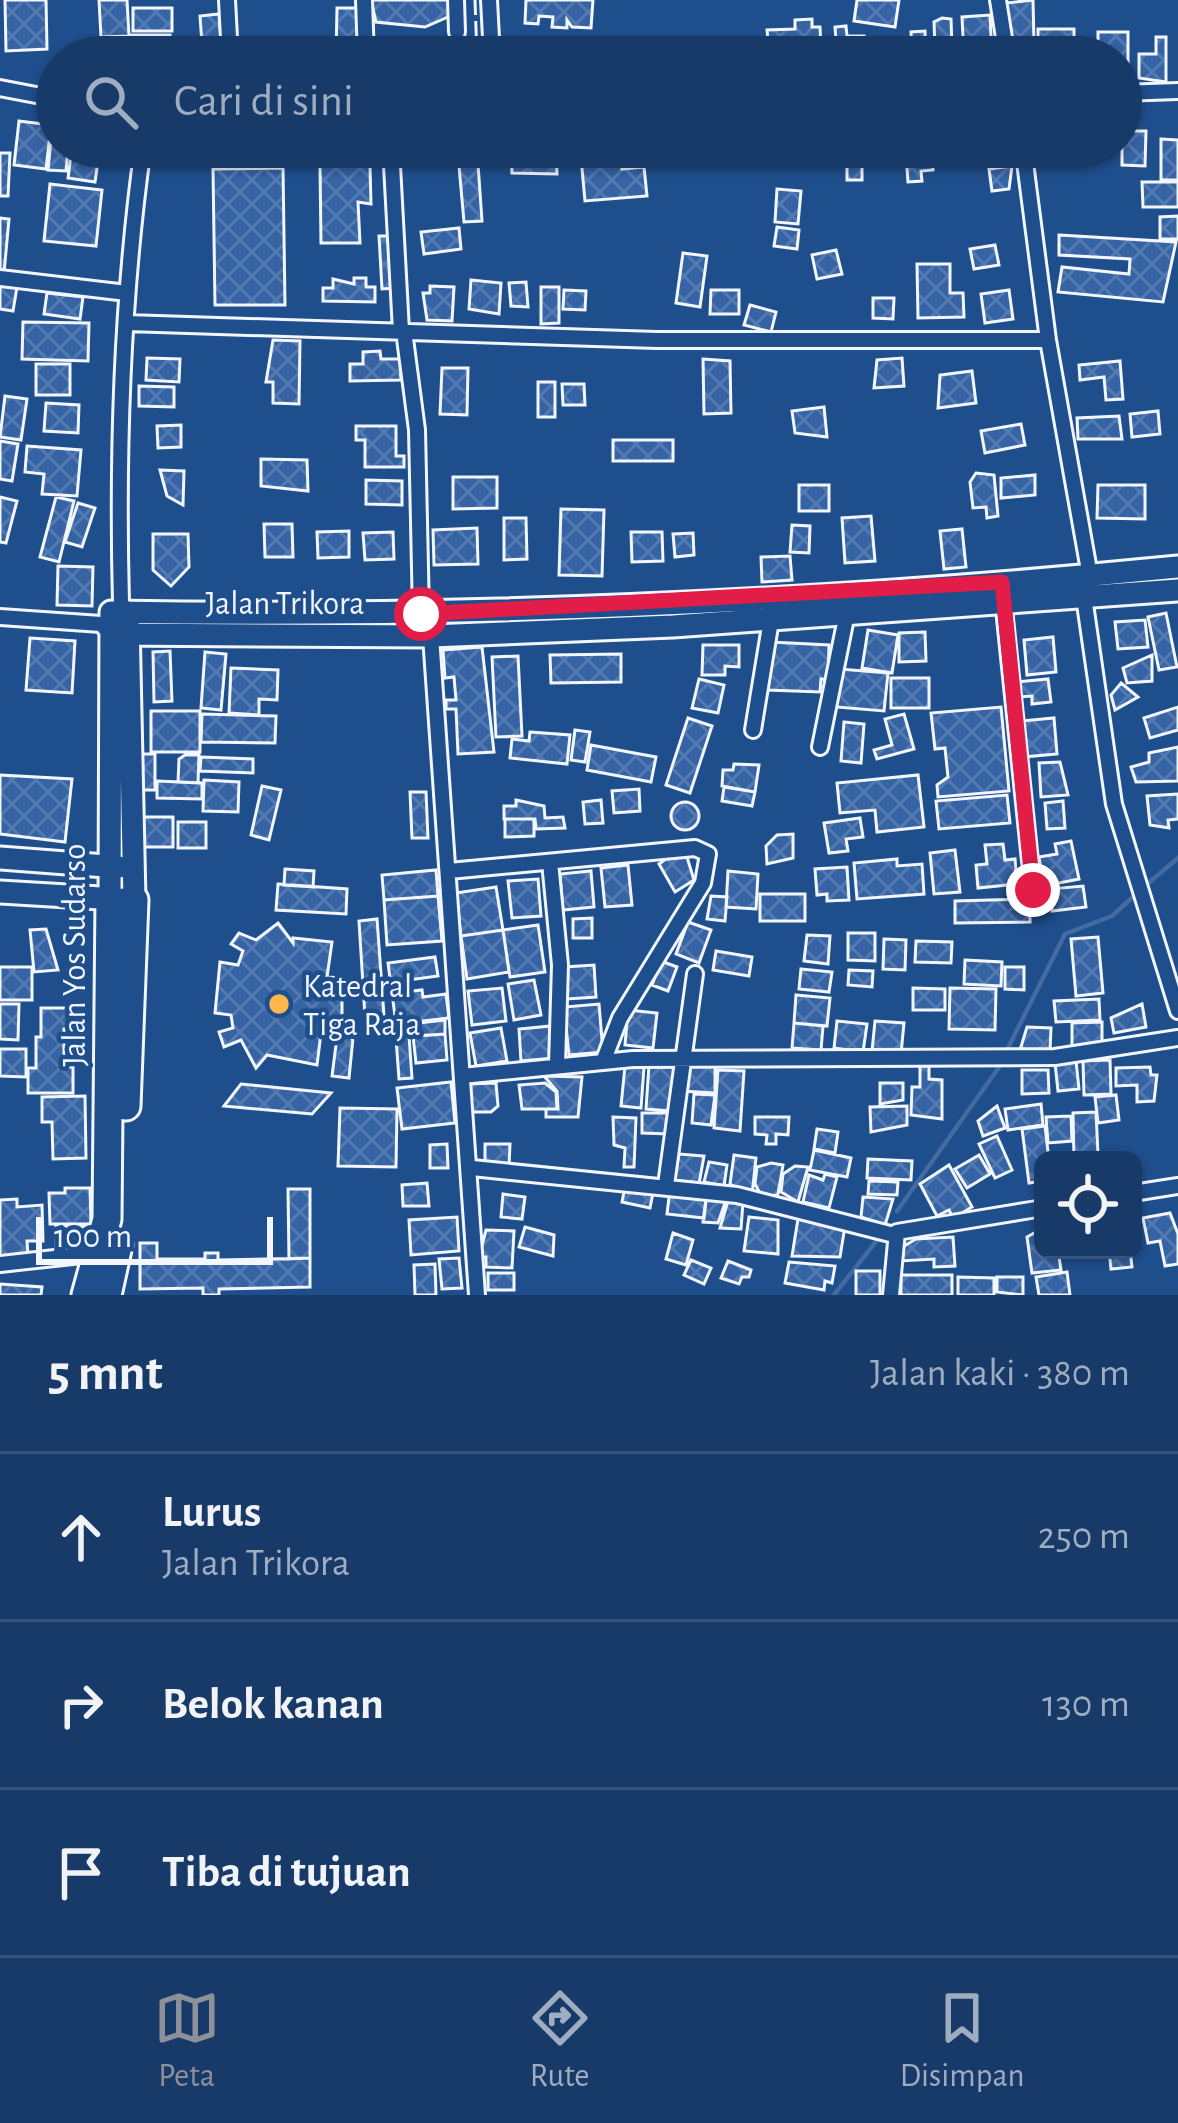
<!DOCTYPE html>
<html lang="id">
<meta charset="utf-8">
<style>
body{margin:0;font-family:"Alegreya Sans",sans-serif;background:#20416f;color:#f1f3f6}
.controls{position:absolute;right:36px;bottom:36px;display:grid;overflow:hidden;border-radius:18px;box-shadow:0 3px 9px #0004}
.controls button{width:108px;height:108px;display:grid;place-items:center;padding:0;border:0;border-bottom:3px solid #36547d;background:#173a69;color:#f1f3f6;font:60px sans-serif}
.scale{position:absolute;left:36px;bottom:30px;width:237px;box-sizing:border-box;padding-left:12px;border:6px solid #f2f6ff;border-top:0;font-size:33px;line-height:42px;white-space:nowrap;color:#f2f6ff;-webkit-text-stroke:9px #1f4e8c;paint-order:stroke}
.stop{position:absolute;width:36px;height:36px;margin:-27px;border:9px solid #e11d48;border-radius:50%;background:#fff}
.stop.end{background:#e11d48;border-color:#fff;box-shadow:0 3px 12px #0008}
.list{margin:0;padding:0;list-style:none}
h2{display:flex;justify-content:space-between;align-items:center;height:156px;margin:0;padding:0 48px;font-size:51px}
h2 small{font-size:39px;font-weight:400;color:#9eadc0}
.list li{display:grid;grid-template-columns:78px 1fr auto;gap:36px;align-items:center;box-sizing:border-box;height:168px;padding:0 48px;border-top:3px solid #36547d}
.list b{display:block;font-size:45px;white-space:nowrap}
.list p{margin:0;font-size:39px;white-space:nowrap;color:#9eadc0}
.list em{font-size:39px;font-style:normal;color:#9eadc0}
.icon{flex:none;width:66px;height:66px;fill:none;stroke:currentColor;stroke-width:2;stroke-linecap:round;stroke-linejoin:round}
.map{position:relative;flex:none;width:1178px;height:1295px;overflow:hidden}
.search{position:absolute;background:#173a69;box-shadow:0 3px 9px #0004;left:36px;right:36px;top:36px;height:132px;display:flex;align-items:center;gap:30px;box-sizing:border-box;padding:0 42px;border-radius:66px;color:#9eadc0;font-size:45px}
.sheet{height:660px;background:#173a69}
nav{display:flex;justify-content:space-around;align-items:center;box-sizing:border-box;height:168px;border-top:3px solid #36547d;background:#173a69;font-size:33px;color:#9eadc0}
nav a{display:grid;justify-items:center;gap:6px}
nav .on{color:#8c9099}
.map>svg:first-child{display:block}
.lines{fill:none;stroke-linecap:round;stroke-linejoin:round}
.stream{stroke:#446ba0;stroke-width:4.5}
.building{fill:url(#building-cross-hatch);stroke:#f2f6ff;stroke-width:3}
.street-casing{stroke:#f2f6ff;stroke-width:20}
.secondary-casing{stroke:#f2f6ff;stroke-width:27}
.highway-casing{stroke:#f2f6ff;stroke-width:33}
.street{stroke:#1f4e8c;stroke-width:14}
.secondary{stroke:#1f4e8c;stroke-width:21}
.highway{stroke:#1f4e8c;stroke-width:27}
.fence{stroke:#f2f6ff;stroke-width:3;stroke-dasharray:15 6;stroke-linecap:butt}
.route{stroke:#e11d48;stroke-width:15}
.poi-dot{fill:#ffb74d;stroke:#1f4e8c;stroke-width:4.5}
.labels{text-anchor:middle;stroke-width:9;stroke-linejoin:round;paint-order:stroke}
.street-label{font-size:33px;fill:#f2f6ff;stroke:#1f4e8c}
.poi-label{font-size:33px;fill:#f2f6ff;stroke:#1f4e8c;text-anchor:start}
</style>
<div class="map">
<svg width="1178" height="1295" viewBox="0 0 1178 1295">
<defs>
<pattern id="building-cross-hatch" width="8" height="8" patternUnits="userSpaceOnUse" patternTransform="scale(3)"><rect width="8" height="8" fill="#3563a3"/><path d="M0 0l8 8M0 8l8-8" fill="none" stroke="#537ab1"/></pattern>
</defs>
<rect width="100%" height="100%" fill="#1f4e8c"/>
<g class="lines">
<path class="stream" d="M1146,885L1178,858
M1006,1052L1065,934L1112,916L1137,893
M897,1211L1002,1063
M834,1295L881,1235"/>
</g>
<path class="building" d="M5,0H46L47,49L6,51Z
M99,0H127L129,36L101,37Z
M371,0H450V16L425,27L376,22Z
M526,0H593L591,28L572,27L567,20V28L552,27L553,17L539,16L538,24L525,23Z
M857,0H899L895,27L854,21Z
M1033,0L1034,45H1011L1006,3Z
M133,8H172V31H133Z
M337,8H361V53L336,57Z
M219,14L221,43L202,44L200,16Z
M990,15L992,57H964L962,17Z
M942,18L951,19L952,47L944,49L935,48L934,22Z
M812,19V27H820L821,48L769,51L767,30L795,29V20Z
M846,26L847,36H864V47L907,45V57H824L823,41L836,40L835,27Z
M1038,29H1074V57H1049V42H1038Z
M925,31L926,57H912L911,32Z
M1098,32H1128V74H1121V57H1098Z
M130,35H170V57H131Z
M1156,37H1166V82L1139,78V54H1156Z
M102,42H129V57H103Z
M19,121L51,125L46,169L14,165Z
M1122,131H1146L1145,166L1122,165Z
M51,139H57V147H68L66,171L48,170Z
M1161,139L1178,140V180H1161Z
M72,147H100L95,182L68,178Z
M432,147H468L469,161L433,164Z
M478,147H507L508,162L479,163Z
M511,147H556L557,174L512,173Z
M580,147H620L622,169L644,167L647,196L585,201Z
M836,147H862V180H847V159H836Z
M931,152L933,170L921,171L922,181L908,182L906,155Z
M0,153H10L8,196H0Z
M478,164L482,221L464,222L459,166Z
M320,166H370L371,204L358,202L360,243H321Z
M1012,166L1009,189L992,191L989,169Z
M283,168L285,305H215L213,169Z
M1142,182H1178V207H1143Z
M50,184L102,190L96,246L44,241Z
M777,189L801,191L798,224L775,222Z
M1178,216V239H1160V217Z
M0,218L9,219L4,273H0Z
M777,227L799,230L797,249L774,246Z
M459,228L461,249L424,254L421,232Z
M1059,235L1176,242L1163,302L1058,292L1062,267L1129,274L1130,259L1059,255Z
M379,236H392L396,288L382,289Z
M995,245L999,265L974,269L970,249Z
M836,250L842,274L817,279L812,255Z
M683,253L707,256L700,307L676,303Z
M917,264H950V293H963L964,317L918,318Z
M354,278H366V287H375V302L323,301V288H333V279L354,284Z
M471,280L501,283L499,314L469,309Z
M526,282L528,307L511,306L509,283Z
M0,284L17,287L13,311L0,309Z
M430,286L454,287L452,321L427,320L423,293H430Z
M541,287H559V323L541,324Z
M564,290L586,291L585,310L563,309Z
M711,290H739V314H710Z
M1009,290L1013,319L985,323L981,294Z
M47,293L83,297L80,319L44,314Z
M873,298H894L893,319L873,318Z
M750,305L776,312L771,332L744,325Z
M23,322L89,323L88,361L22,359Z
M273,340L300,341L299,404L273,403V382H266Z
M380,351L381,359H400L401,380L350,381V364H363V352Z
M147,358L180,359L179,382L146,380Z
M902,358L904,386L874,388L877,360Z
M703,359L730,361L731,413L704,414Z
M1120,361L1123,399L1106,400L1104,377L1080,380L1079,365Z
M36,364H70V395H36Z
M442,368H468L467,415L440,414Z
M972,371L976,403L938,408L940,375Z
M538,382H555V417H538Z
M562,384H584L585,405H563Z
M139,386L174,387V407L139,406Z
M5,396L27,399L21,440L0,437Z
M46,403L79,405L78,433L44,431Z
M824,407L827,437L795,433L792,411Z
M1158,411L1160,434L1132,437L1130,414Z
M1119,416L1122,439H1078L1077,418Z
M1021,424L1025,445L985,453L981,431Z
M181,425V447L158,448L157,426Z
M356,426H396V456H404V467H365V440H356Z
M613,440H673V461H613Z
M0,441L18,444L12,481L0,479Z
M27,446L81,450L77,496L42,494L44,474L25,472Z
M261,459L307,460L308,491L261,486Z
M160,470L184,471L183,505L167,496Z
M976,473L994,475L998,516L987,518L986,507L973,508L970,482Z
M1035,475V495L1001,498V478Z
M453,477H497V508L453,509Z
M366,480L402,481V505L366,504Z
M799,485H829V511H799Z
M1098,485H1145V519L1097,518Z
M0,497L17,501L6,543L0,542Z
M56,497L74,501L59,562L40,557Z
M78,503L95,508L82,547L65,542Z
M561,509L604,510L602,576L559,575Z
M871,516L875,561L845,563L842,518Z
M504,518H526L527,559L504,560Z
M264,524H292L293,557H265Z
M792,525L810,526L809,553L790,552Z
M477,528L478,564L434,565L433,530Z
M962,529L966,567L944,569L940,531Z
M349,531V557L318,558L317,532Z
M393,532L394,559L365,560L363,533Z
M631,532H662L663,561L632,562Z
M693,533L694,555L675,557L673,534Z
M153,534H188L189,567L171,586L153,570Z
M790,556L792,580L762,582L761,557Z
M58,566L93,567L92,606L57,605Z
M1166,613L1177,667L1159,670L1148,617Z
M1145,620L1148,647L1118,649L1115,622Z
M868,630L898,635L892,673L862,668Z
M925,632L926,661L899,662V633Z
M1053,637L1056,672L1027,675L1024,640Z
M30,638L75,641L72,693L26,690Z
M770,642L829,645L828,680L821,679L820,692L768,690Z
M703,645H739V667L725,666V675H702Z
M482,647L494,752L458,754L456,709H446V700H456L454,677L445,678L443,650Z
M170,651L172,701L154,702L153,652Z
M205,652L226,654L221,710L201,708Z
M621,654V682L551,683L550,655Z
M1152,655V681L1127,683L1123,668Z
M518,656L522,736L496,737L492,657Z
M231,668L278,670L277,700L259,699V715L229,713Z
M840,669L888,673L884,711L836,707Z
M891,678H929V708H891Z
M699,679L724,685L718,713L692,708Z
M1048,679L1051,702L1032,704V696L1018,697L1016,682Z
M1121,683L1138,697L1115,710L1111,695Z
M1001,707L1009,791L938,797L937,785L948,777L945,748L935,749L931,713Z
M1178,707V730L1150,738L1144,718Z
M151,711H200V752H151Z
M202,714L276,716L275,743L201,742Z
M904,714L914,749L877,759L874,750L892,745L885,719Z
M688,718L712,726L690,793L666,785Z
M1054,718L1057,754L1023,757L1021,721Z
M844,722L864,724L861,763L841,761Z
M575,730L590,732L585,762L571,760Z
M530,732L570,735L567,764L510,758L512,739L529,741Z
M591,745L656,757L651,782L587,770Z
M1178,747V781L1136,782L1131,767L1149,762V753Z
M137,754H155V790H137Z
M185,755H199L198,783L178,782L179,759Z
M201,757L253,759V773L200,771Z
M1060,762L1068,795L1041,797L1039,763Z
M734,764L759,765L755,792L722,786L723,770H733Z
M0,775L72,779L65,842L0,834Z
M918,775L924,827L877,832L875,810L840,813L837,783Z
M204,780L239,782L238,812L203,811Z
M157,781L202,783V799L157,798Z
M262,786L281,790L269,840L251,835Z
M724,787L755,792L752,806L722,801Z
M639,789L640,811L614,813L612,791Z
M410,792H426L428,838H412Z
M1178,794V819L1168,820L1169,828L1150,825L1147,796Z
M1007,795L1010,823L939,829L936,801Z
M516,800L544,806L545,818L563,817L565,828L536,829L535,819H504V806H516Z
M601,800L603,823L585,824L583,802Z
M1063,801L1065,828L1047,829L1045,803Z
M671 816a14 14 0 1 1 28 0a14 14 0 1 1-28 0Z
M136,817H173V847H136Z
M860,818L863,837L846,839L848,851L829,853L824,823Z
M505,819H534V836L505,837Z
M178,822H206V848H178Z
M793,834V858L767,864L766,846L777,835Z
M1071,841L1079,879L1044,886L1039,857L1057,854L1055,844Z
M1003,844L1005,860L1015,859L1017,884L978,888L976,865L987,864L985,845Z
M955,850L960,892L934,894L930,853Z
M677,851L687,857L694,880L675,892L659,864Z
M897,859V866L922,864L924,894L857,899L854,863Z
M628,865L632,905L605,907L601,868Z
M847,867L849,900L827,901V894L817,895L815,869Z
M285,869L314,871L313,887L284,885Z
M436,870L438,896L384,900L382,875Z
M591,871L594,907L563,910L560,874Z
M728,871L758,874L756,909L726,907Z
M538,879L541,916L512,918L508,881Z
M278,884L347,889L346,914L276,910Z
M1083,886L1086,907L1052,911L1050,889Z
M496,887L503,930L461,936L456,893Z
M760,894H805V921H760Z
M438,896L442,941L387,945L384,900Z
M711,896L727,897L725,921L707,919Z
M1030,899V922L955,923V901Z
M592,918V938H573V919Z
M377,919L384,1016L365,1017L359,921Z
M688,922L711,930L699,963L676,954Z
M278,923L293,943V938L332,942L327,977L342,978V1019H337L336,1034L321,1033L317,1065L267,1055L256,1068L241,1040L224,1047L219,1032L233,1028L231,1015L215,1013L220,962L238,965L243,951L231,944L239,933L256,940Z
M538,925L545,972L510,977L503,930Z
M46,929L58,970L34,972L30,930Z
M503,930L509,972L467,979L461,936Z
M848,933H875V961L848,960Z
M807,935L830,936L828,964L804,961Z
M1098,937L1103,993L1076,996L1071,939Z
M884,939L906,940L905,970L883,969Z
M916,941L952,942L951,963L915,962Z
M716,951L752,957L749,976L713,970Z
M435,957L438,976L408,980L409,991L392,993L388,963Z
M965,960L1002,962L1001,986L964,984Z
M661,961L677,967L668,991L652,985Z
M594,965L596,997L567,999L565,967Z
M0,967H32V1000H0Z
M1005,967H1024V990L1005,989Z
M801,969L832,972L829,992L799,989Z
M849,970L873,971L872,987L848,985Z
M534,980L541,1015L514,1020L508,984Z
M502,988L506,1021L472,1025L468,991Z
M913,988L945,989V1010H913Z
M950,988L996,989L995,1030L949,1029Z
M422,990L423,997L446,994L449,1018L396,1024L392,993Z
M796,995L830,998L827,1026L794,1023Z
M1099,999L1100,1020L1056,1022L1054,1001Z
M0,1004H19L18,1040L0,1039Z
M599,1004L603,1052L569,1055L564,1007Z
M1142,1004L1146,1027L1114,1033L1111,1018Z
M41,1008H74V1029H64V1067H73V1093H28V1068H36V1037H41Z
M628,1010L657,1013L653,1048L625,1045Z
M445,1020V1034L402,1037L401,1025Z
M837,1021L867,1024L863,1052L834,1048Z
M875,1021L904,1023L901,1054L872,1051Z
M1102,1022V1046H1072V1023Z
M794,1023L823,1026L821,1050L792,1048Z
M551,1026L554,1058L521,1061L519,1029Z
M1027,1027L1051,1028L1050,1051L1020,1050Z
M501,1028L507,1061L476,1066L470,1033Z
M445,1034L447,1060L416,1063L413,1036Z
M409,1036L412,1078L399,1079L396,1038Z
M337,1037L353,1038L349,1078L332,1076Z
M0,1049H26V1077L0,1076Z
M1110,1060L1111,1094L1084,1095L1083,1061Z
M1076,1061L1079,1089L1058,1091L1055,1063Z
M682,1063H715V1093L681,1091Z
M649,1065L674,1067L671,1111L646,1109Z
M625,1066L644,1067L641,1108L621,1106Z
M920,1066H929V1079L942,1080V1119L911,1115L912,1087H920Z
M1150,1067L1151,1075H1157L1154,1101L1137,1102V1085L1116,1086V1068Z
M718,1070L744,1071L740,1131L714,1128Z
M1022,1070H1048L1049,1093L1022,1094Z
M544,1076L582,1077L578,1117H546V1109H558L557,1091Z
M451,1082L455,1123L402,1129L397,1088Z
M496,1083L498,1106L491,1112H470L468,1084Z
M545,1083L556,1092L557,1109H522L519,1085Z
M880,1083H903V1100L880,1104Z
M241,1084L331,1093L312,1114L224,1106Z
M694,1094L715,1095L711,1125L692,1123Z
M1116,1095L1119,1120L1098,1123L1095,1097Z
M85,1096L86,1158L53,1159L52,1122H42V1097Z
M1041,1104L1043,1125L1008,1130L1005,1109Z
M907,1106V1125L871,1132L870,1107Z
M997,1106L1005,1128L983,1136L978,1121Z
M340,1108L397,1109L396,1167L338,1166Z
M1096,1112L1098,1154L1074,1160L1073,1113Z
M642,1113H669V1134L642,1133Z
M1071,1116L1072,1141L1048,1143L1046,1117Z
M613,1117L636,1118L634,1167H624L625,1148L614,1145Z
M755,1117H789L788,1135L776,1134V1144H766L767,1135L755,1134Z
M1045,1126L1049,1160H1043V1181L1029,1183L1022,1129Z
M817,1129L838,1132L835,1153L814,1149Z
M997,1136L1012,1170L995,1178L979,1144Z
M447,1144L448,1168H430V1145Z
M485,1144H510L509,1167L485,1166Z
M814,1150L851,1158L847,1177L810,1170Z
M679,1154L704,1156L699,1184L674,1180Z
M734,1155L756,1158L752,1195L730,1184Z
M979,1155L990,1174L967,1188L955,1169Z
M868,1159L912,1161L911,1180L867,1178Z
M709,1162L727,1165L724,1186L704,1182Z
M771,1163L783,1165L778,1194L772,1197L761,1195L755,1184L757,1167Z
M949,1165L972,1207L953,1218L949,1210L937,1216L920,1184Z
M795,1166L808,1167L798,1202L781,1192L783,1174Z
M825,1174L837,1177L829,1208L803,1202L809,1175L823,1180Z
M869,1181L898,1182L897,1195L868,1194Z
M427,1183L429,1206H403L402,1185Z
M625,1187L653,1193L650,1208L622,1202Z
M65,1188H90L91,1224H50L49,1193H65Z
M288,1189H310V1258L289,1259Z
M670,1189L707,1193L704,1218L667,1214Z
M503,1194L525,1197L522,1219L501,1217Z
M863,1197L893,1199L885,1225L861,1217Z
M706,1198L726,1200L718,1223L703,1222Z
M17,1199V1207L42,1205L43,1241H27L28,1255L0,1256V1200Z
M728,1201L743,1202L741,1229L720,1228Z
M1170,1213L1178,1234V1264L1165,1266L1160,1241L1148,1243L1143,1218Z
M457,1217L459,1251L411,1255L409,1220Z
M749,1217L778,1220V1254L744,1251Z
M798,1219L845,1226L840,1257L792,1256Z
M56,1227H90V1247H56Z
M525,1227L554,1235L553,1256L519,1247Z
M1043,1228V1250H1058L1061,1270L1032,1273L1027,1237Z
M486,1230L514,1231L512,1268L486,1267V1257H479Z
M673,1233L693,1240L686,1265L666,1259Z
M953,1237L955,1266L934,1267V1259L900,1261L899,1249L916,1239Z
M140,1243H157V1259H205V1253H218V1260L310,1258V1287L219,1289V1295H203V1288L140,1289Z
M1109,1250H1130L1132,1267L1111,1269Z
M459,1258L462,1288L442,1289L439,1259Z
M691,1260L711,1268L704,1284L684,1275Z
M728,1261L751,1270L749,1277H742L739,1284L721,1278Z
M789,1262L835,1266L832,1283L825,1281L824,1290L785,1283Z
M435,1264L436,1295H415L414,1265Z
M856,1271H880V1295H856Z
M1067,1272L1070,1295H1039L1036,1277Z
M488,1273H514V1290H488Z
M901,1275H952V1295H901Z
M958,1277L994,1278V1295H958Z
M997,1277H1023V1295L997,1292Z
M0,1284L42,1287L41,1295H0Z"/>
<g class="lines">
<g class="street-casing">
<path id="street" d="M227,0L230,57
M364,0L366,57
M456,0L457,32
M489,0L492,57
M998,0L1007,57
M0,88L57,99
M1121,93L1178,91
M391,147L401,331
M1023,147L1048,340L1090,576
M0,278L127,293
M127,323L657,340H1048
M404,331L417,430L421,614
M1084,597L1114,804L1178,1011
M1003,599L1033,890
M128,612L121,603C117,451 122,297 143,147
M0,617L101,624L110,634
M431,636L477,1295
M753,730L771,620
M820,747L847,613
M550,862L560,965L557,1065
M449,871L695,848L708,854L703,883L620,1018L603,1062
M462,1076L633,1059L1055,1057L1178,1038
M472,1168L737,1195L894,1235
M666,1185L695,974
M1133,1193L1178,1186
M0,1264L100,1253
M891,1295L897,1232L1043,1208"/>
</g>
<g class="secondary-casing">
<path id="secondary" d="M111,634L431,636L673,626L1178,590
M0,858L119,867
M0,892L134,900L128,621
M110,899L111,612C467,618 824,602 1178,567"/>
</g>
<g class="highway-casing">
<path id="highway" d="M126,1106L134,900
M86,1295L107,1219L110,899
M107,1295L118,1245"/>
</g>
<use href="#street" class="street"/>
<use href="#secondary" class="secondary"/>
<use href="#highway" class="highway"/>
<path class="fence" d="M475,0L477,57"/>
</g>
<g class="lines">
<path class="route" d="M421,614L1002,582L1033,890"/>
</g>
<circle class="poi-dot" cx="279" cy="1004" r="12"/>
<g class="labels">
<g class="street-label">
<text x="285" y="614">Jalan Trikora</text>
<text transform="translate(73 955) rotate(-90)" y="12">Jalan Yos Sudarso</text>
</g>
<g class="poi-label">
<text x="303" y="997">Katedral<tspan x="303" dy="38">Tiga Raja</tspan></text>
</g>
</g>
</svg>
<div class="controls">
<button><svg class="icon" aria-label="locate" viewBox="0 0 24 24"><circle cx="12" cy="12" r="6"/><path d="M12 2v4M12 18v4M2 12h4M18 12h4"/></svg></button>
</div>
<div class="scale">100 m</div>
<div class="stop" style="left:421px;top:614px"></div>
<div class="stop end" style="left:1033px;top:890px"></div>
<div class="search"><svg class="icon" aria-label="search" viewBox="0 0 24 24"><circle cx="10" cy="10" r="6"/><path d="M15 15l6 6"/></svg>Cari di sini</div>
</div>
<section class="sheet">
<h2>5 mnt<small>Jalan kaki · 380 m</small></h2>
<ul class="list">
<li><svg class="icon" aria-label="ahead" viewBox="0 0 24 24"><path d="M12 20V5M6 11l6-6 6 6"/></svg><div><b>Lurus</b><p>Jalan Trikora</p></div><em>250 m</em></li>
<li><svg class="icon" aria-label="right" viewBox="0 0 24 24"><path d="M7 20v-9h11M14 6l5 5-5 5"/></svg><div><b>Belok kanan</b></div><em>130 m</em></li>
<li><svg class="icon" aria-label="arrive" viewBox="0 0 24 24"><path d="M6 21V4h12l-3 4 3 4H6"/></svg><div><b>Tiba di tujuan</b></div></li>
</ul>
</section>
<nav>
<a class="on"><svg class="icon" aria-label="map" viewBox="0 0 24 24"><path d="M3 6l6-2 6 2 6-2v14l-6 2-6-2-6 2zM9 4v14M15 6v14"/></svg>Peta</a>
<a><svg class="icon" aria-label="directions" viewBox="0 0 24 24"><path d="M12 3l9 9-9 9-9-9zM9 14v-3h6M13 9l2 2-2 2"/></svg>Rute</a>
<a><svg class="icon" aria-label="saved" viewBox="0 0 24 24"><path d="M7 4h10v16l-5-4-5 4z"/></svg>Disimpan</a>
</nav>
